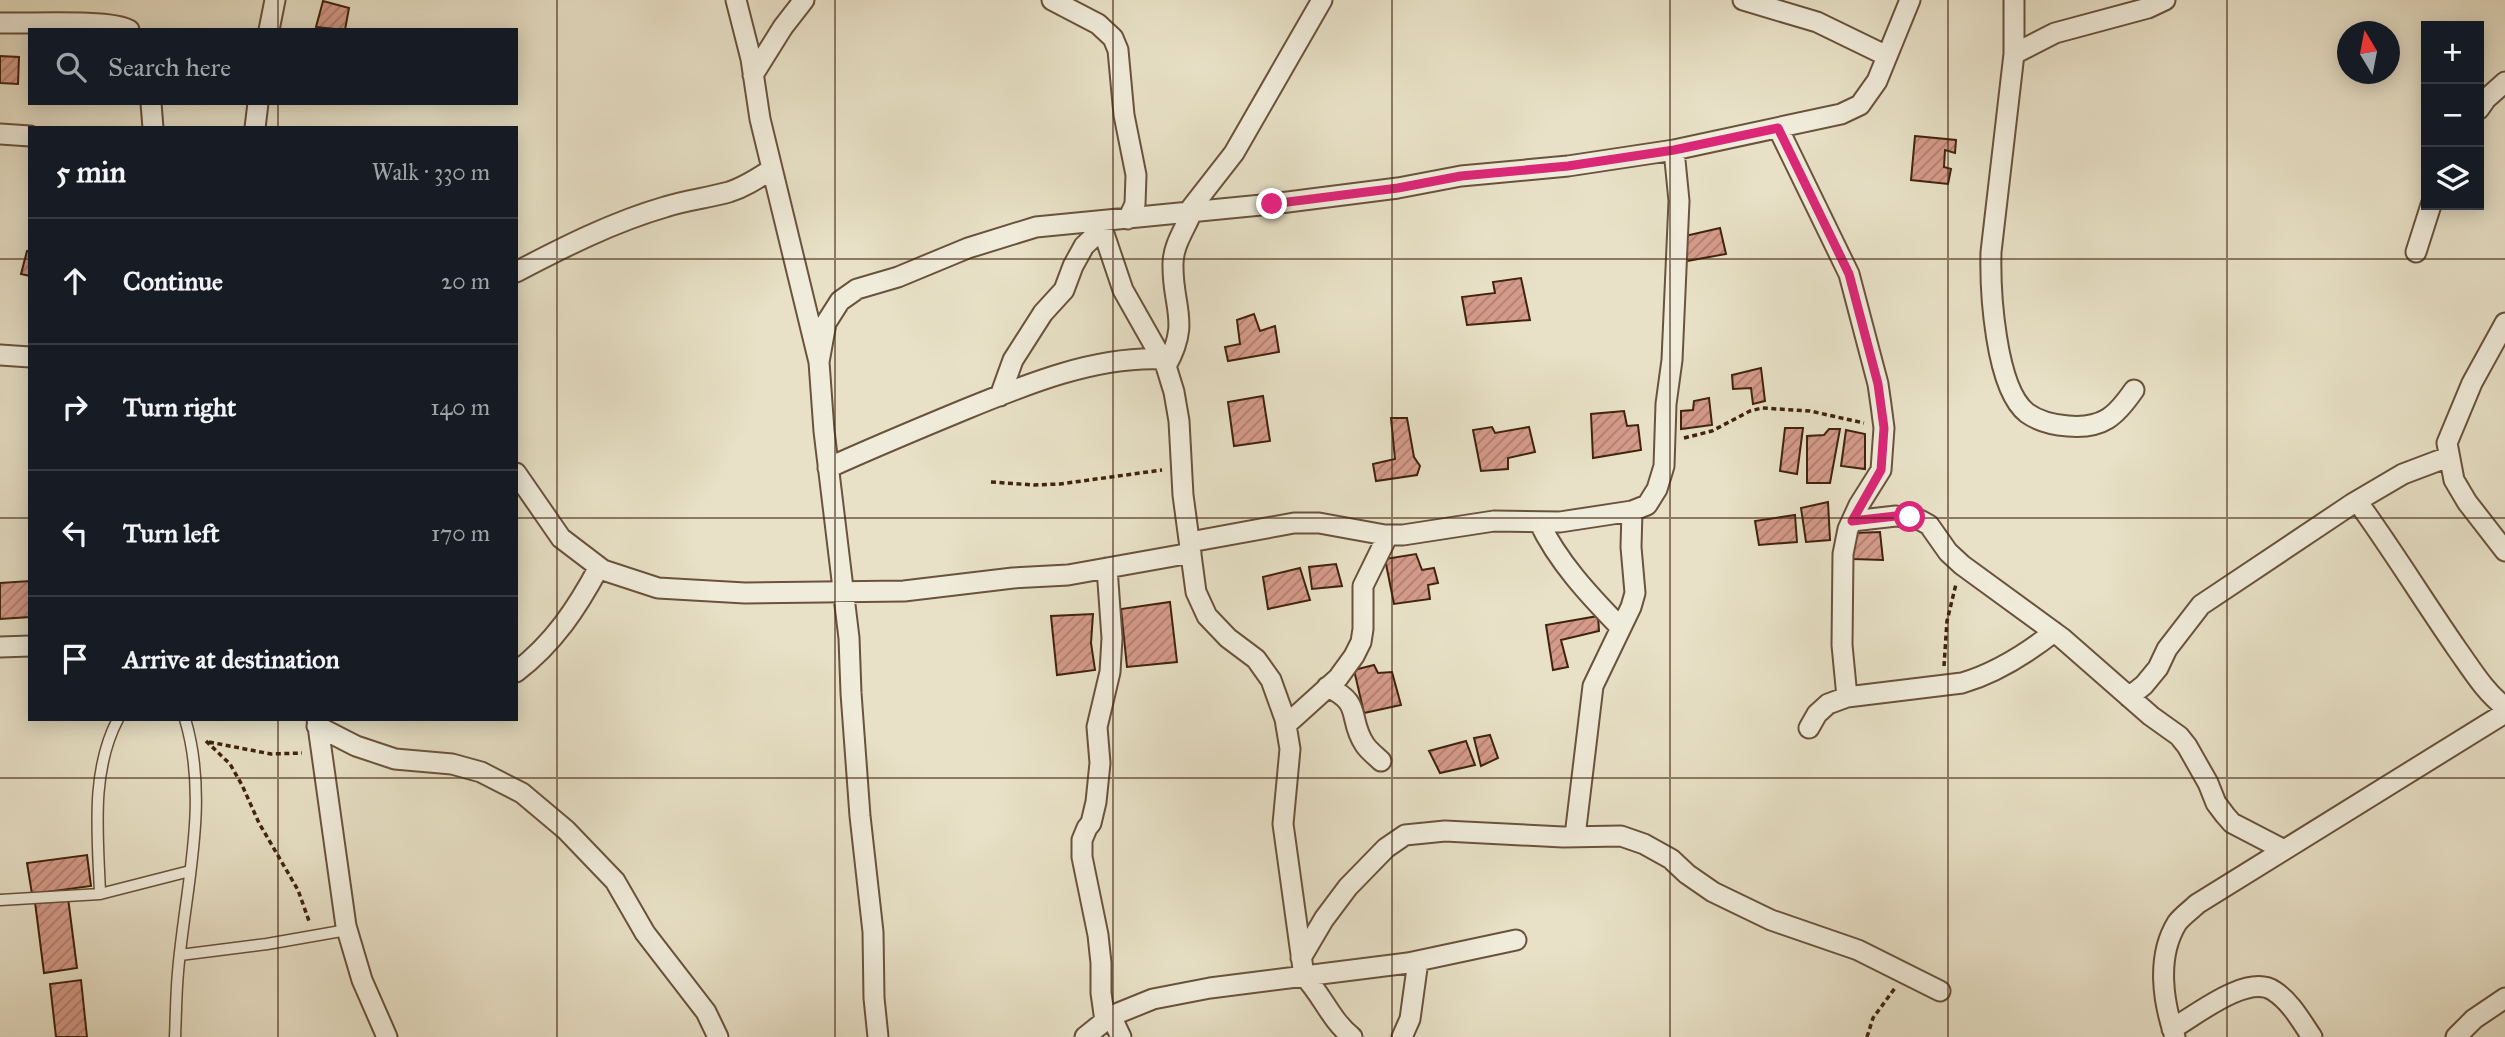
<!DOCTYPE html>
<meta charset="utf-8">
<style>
body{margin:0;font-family:"IM FELL Great Primer",serif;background:#20242c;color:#f1f3f6}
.controls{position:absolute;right:21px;top:21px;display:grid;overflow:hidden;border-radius:0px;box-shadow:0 4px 18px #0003}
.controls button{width:63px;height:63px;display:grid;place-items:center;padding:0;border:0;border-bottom:2px solid #363941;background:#171b24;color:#f1f3f6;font:35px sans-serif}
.compass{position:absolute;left:2337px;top:21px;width:63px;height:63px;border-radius:50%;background:#171b24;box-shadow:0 4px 18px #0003;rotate:350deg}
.stop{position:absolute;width:21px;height:21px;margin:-16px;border:5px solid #db2777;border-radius:50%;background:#fff}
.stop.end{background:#db2777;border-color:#fff;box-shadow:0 2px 7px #0008}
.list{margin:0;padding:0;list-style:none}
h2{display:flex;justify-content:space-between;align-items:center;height:91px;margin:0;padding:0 28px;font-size:30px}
h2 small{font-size:23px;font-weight:400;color:#9ea1a6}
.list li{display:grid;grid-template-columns:46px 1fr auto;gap:21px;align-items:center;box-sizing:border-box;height:126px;padding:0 28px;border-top:2px solid #363941}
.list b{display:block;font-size:26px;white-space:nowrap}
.list em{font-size:23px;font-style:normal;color:#9ea1a6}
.icon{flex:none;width:38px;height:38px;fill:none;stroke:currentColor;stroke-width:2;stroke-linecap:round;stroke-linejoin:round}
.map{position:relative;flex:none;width:2505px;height:1037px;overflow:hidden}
.search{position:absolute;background:#171b24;box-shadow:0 4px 18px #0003;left:28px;top:28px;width:490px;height:77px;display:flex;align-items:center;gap:18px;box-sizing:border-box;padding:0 24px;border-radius:0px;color:#9ea1a6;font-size:26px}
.panel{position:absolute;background:#171b24;box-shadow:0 4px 18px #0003;left:28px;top:126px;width:490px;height:595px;border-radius:0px}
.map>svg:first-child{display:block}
.building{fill:url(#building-hatch);stroke:#40230e;stroke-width:2}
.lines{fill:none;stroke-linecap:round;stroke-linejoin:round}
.lane-casing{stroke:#6a523c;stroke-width:13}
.street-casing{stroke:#6a523c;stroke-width:23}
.path{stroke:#40230e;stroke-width:3.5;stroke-dasharray:5 3.5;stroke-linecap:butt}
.lane{stroke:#f0ecdb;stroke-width:10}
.street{stroke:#f0ecdb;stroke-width:19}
.route{stroke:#db2777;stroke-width:9}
.grid{fill:none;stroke:#40230e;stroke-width:2;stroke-opacity:0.55}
</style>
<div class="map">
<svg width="2505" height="1037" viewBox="0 0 2505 1037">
<defs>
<pattern id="building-hatch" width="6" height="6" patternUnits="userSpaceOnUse" patternTransform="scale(1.75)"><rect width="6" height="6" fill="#d59b8a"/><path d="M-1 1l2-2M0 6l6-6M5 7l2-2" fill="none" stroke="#ae7e6f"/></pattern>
</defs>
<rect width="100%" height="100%" fill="#e8e1c7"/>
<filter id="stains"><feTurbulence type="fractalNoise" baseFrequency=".00286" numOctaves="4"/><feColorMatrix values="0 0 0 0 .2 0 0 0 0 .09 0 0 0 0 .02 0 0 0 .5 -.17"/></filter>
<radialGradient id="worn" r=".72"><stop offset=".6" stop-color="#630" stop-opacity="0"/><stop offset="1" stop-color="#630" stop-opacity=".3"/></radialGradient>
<path class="building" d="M323,1L349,8L345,30L316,27Z
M0,56L19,57L18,84L0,83Z
M1915,136L1956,140L1955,153L1945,150L1944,167L1951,169L1948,184L1911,180Z
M1720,228L1726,254L1687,261L1685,236Z
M27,251L30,252V276L21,274Z
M1521,278L1530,320L1467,325L1462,297L1495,293L1493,282Z
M1254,314L1260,331L1275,326L1279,352L1228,361L1225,347L1240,344L1237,320Z
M1761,368L1765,401L1753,404L1751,388L1733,389L1732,375Z
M1263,396L1270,441L1234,446L1228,402Z
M1709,398L1712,425L1681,429V411L1693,410L1694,401Z
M1624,411L1627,426L1638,425L1641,450L1593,458L1591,414Z
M1391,418H1407L1414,457L1420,466L1417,475L1376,481L1373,464L1395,459Z
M1492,427L1495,433L1529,427L1535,452L1508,458V469L1481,471L1473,430Z
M1785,428H1803L1797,474L1780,471Z
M1829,429H1840L1830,483H1807V436L1824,435Z
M1846,430L1865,434V469L1841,466Z
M1828,502L1830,540L1806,542L1801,508Z
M1795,515L1797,542L1759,545L1755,521Z
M1880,532L1883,560L1853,559V533Z
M1416,554L1422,570L1434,568L1438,583L1428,585L1430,599L1394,604L1385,559Z
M1336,564L1342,586L1312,589L1309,567Z
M1300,568L1310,600L1268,609L1263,577Z
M30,581V617L0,619V583Z
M1170,602L1177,662L1127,667L1121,609Z
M1093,614L1091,643L1095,670L1057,675L1051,616Z
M1598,616L1599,631L1561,640L1568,667L1553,670L1546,625Z
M1374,665L1378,673L1392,672L1401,705L1364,713L1354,670Z
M1490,735L1498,758L1481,766L1474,738Z
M1466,741L1475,765L1440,773L1429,751Z
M87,855L91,886L32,894L27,863Z
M68,898L77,968L44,973L35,902Z
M81,980L87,1037H56L50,984Z"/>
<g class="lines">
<g class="lane-casing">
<path id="lane" d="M100,894C98,836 90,772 118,719
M0,900L100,894L190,871
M180,955L267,944L347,930
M175,1037C176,1015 176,994 178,972C185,888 210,802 185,719"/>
</g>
<g class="street-casing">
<path id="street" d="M736,0L751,59L760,119L819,362L824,431L849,638L851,693L860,816L873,932L874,998L878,1037
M1052,0L1098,24L1113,38L1118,50L1124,115L1136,175L1135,204L1128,219
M1743,0L1817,22L1887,56
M2014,0V54L1991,252C1990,290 1995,388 2027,413C2038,421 2055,425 2068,426C2103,429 2116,416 2134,390
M0,23C26,24 112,19 129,30
M269,30L275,0
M2014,54L2055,33L2148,8L2165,0
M753,75L783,27L804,0
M151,103L153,128
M2479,109L2486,99L2505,82
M255,128L258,103
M1778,128L1849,274L1878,384L1881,405L1884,428L1881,470L1859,505L1848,529L1843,554L1842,645L1847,697
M0,134L30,136
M1188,212L1234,153L1322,0
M1100,222L1123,290L1166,366L1174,392L1179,421L1183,495L1196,592L1207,616L1228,638L1256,659L1271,680L1285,719L1290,749L1283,824L1304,976C1323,996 1330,1019 1352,1037
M2416,252L2431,205
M516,272C564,247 613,222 665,207C686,200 708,198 729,192C745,187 758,178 772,169
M2505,323L2472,383L2447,443L2454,480L2467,502L2505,551
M0,355L30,357
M819,362L826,323L840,301L857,289L898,277L968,248L1036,227L1272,204L1398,188L1461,176L1568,166L1674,150L1841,114L1860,105L1877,81L1910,0
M1166,366C1191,322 1172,307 1173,264C1173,245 1185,229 1192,212
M1000,396L1013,360L1043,313L1064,290L1073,266L1084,246L1103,228
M828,468C874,447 920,428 966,409C1027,384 1096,356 1162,359
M516,473L561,538L603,570L658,588L745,593L904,591L1013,578L1068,575L1191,553
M2357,501C2392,549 2423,600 2457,649C2472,670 2485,692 2505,707
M1852,521L1896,516L1920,520L1929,525L1948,552L1962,565L2062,638L2151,716L2179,736L2187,746L2208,783L2216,803L2225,815L2232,823L2284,850
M1539,522C1558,562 1589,595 1620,627
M1190,542L1294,523H1319L1385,535H1403L1494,521L1560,522L1632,511L1647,505L1657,489L1664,466L1666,404L1672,360L1679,201L1674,150
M0,647L30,646
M516,672C554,643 577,608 599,567
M1327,687C1364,703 1347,719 1365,745C1369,751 1376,756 1381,761
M2129,697L2144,685L2158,668L2167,649L2201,605L2352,504L2403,474L2448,457
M317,719L346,926L362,980L387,1037
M1286,725L1338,678L1354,656L1361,642L1363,629V586L1388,535
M317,726L356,746L395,759L452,764L481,772L522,793L566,830L615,881L645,933L706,1012L718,1037
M1809,728L1817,714L1828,704L1847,697L1962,683C1996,673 2026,654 2054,632
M1575,836L1593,686L1631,607L1635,593L1631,547L1632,511
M1301,958L1324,919L1348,887L1386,848L1405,835L1445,831L1563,837L1621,836L1644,844L1671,859L1687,874L1713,892L1771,920L1858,950L1940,991
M1111,1016L1121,1037
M1105,1021L1101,993V963L1098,935L1082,857V840L1087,828L1091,823L1096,802L1100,763L1097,727L1110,672L1112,638L1107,568
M2172,1029C2196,1015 2248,973 2274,991C2291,1002 2301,1021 2312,1037
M1085,1037L1111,1016L1153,999L1210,988L1408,963L1516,940
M1402,1037L1410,1019L1418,961
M2175,1037C2163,1002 2156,957 2177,923C2182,916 2191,910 2197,904L2505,713
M2456,1037L2474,1019L2505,998"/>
</g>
<path class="path" d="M1684,438L1712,431L1750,411L1762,408L1810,411L1864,423
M991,482L1034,485L1060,484L1162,470
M1944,666L1947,621L1956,584
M206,741L230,764L242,785L259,823L298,890L309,921
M209,742L271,754L302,753
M1867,1037L1873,1018L1895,988"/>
<use href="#lane" class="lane"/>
<use href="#street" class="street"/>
</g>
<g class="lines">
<path class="route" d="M1272,204L1398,188L1461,176L1568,166L1674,150L1778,128L1849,274L1878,384L1884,428L1881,470L1852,521L1896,516L1910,517"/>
</g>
<path class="grid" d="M278,0V30M557,0V1037M835,0V1037M1113,0V1037M1392,0V1037M1670,0V1037M1948,0V1037M2227,0V1037M278,103V128M0,259H30M516,259H2505M0,518H30M516,518H2505M278,719V1037M0,778H2505"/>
<rect width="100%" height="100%" filter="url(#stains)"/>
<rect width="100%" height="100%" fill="url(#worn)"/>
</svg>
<div class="controls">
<button>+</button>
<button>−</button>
<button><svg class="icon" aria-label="layers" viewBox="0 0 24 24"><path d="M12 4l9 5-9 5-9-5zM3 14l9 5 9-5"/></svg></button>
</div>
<svg class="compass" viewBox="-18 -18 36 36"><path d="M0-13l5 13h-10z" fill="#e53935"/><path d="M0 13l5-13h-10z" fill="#9ea1a6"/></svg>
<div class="stop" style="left:1910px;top:517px"></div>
<div class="stop end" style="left:1272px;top:204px"></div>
<div class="search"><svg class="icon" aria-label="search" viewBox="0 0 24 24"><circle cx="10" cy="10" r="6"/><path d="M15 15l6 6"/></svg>Search here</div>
<section class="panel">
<h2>5 min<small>Walk · 330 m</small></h2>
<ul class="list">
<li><svg class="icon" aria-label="ahead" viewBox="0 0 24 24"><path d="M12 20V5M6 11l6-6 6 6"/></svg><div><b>Continue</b></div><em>20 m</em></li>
<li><svg class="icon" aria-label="right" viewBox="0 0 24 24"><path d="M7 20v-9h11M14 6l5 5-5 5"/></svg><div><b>Turn right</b></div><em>140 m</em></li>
<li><svg class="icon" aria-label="left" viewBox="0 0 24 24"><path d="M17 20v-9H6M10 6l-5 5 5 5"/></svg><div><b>Turn left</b></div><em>170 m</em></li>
<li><svg class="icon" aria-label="arrive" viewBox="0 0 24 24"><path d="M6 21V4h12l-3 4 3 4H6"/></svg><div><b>Arrive at destination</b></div></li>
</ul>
</section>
</div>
